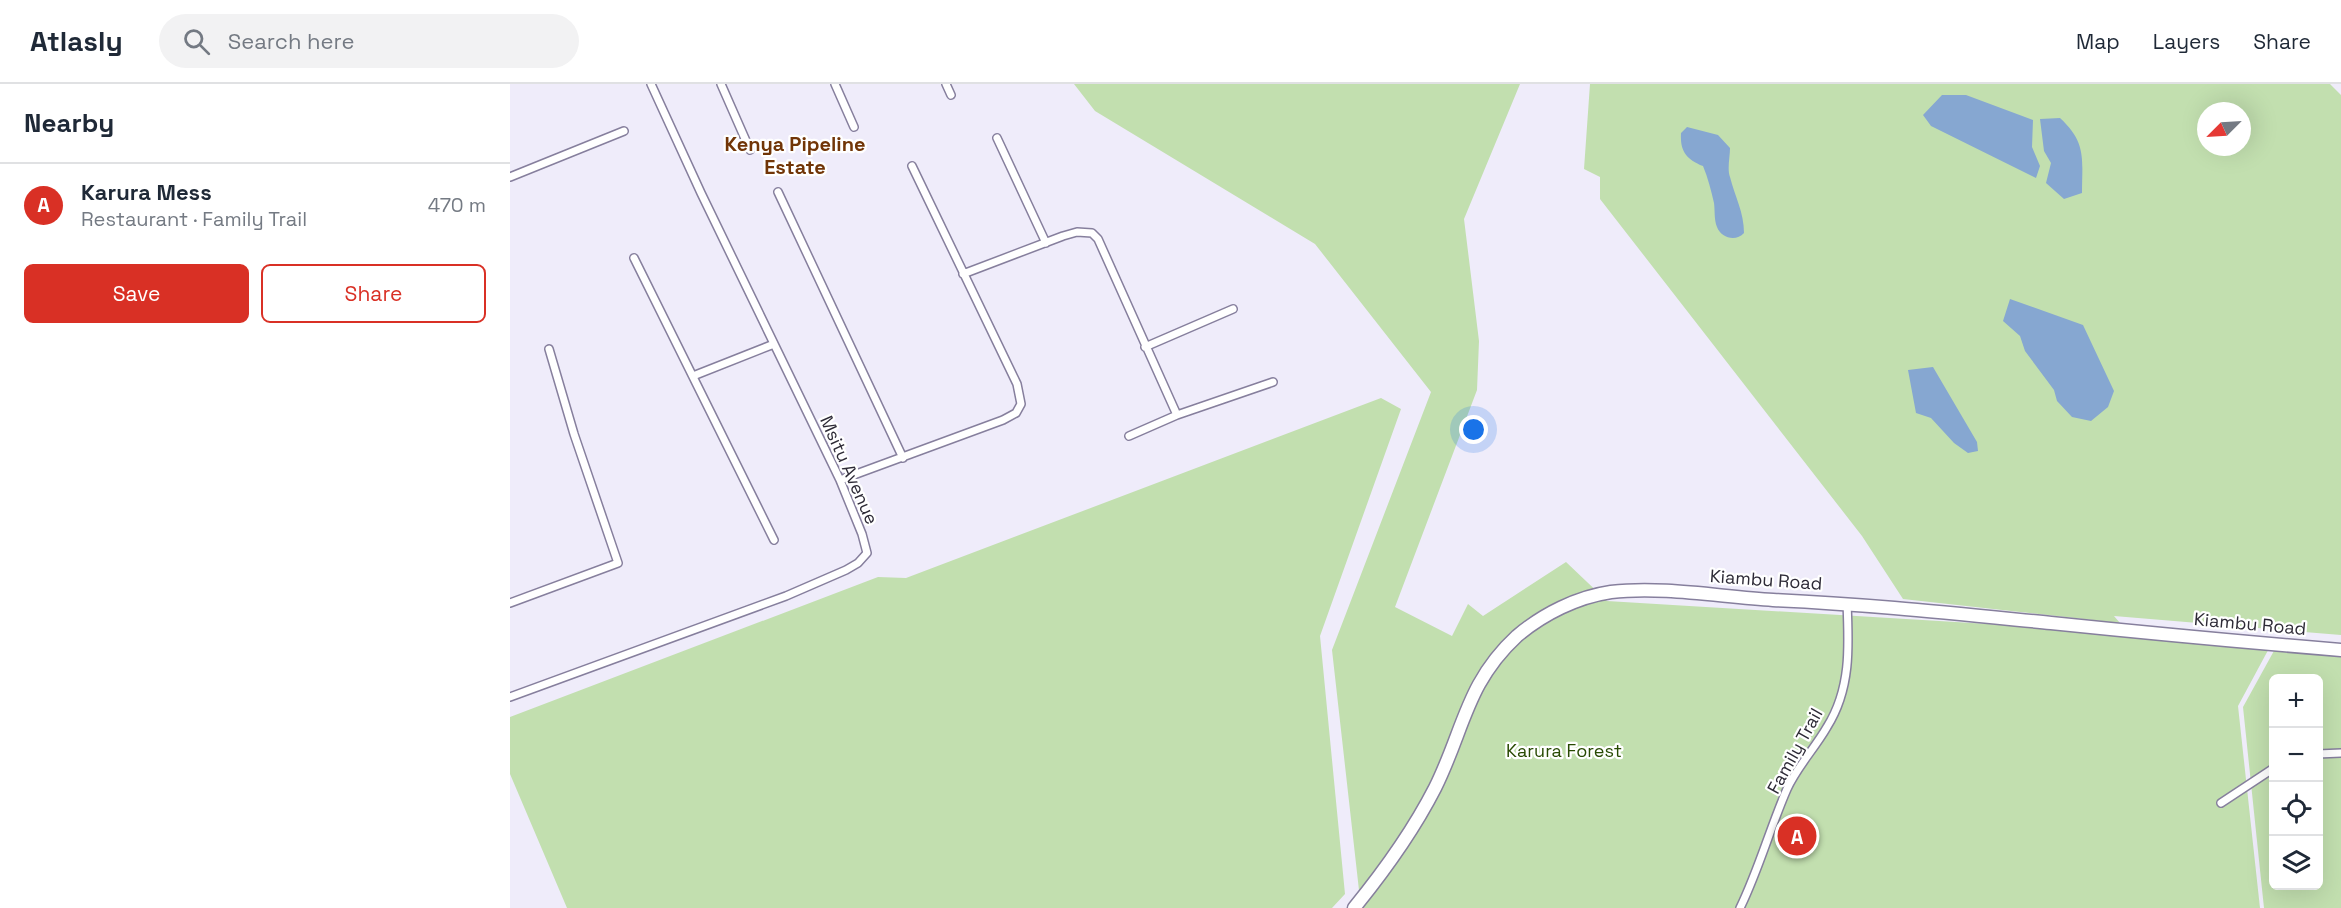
<!DOCTYPE html>
<meta charset="utf-8">
<style>
body{margin:0;font-family:"Space Grotesk",sans-serif;background:#f2f2f3;color:#1f2937}
.controls{position:absolute;right:18px;bottom:18px;display:grid;overflow:hidden;border-radius:9px;box-shadow:0 6px 24px #0002}
.controls button{width:54px;height:54px;display:grid;place-items:center;padding:0;border:0;border-bottom:2px solid #e0e1e3;background:#fff;color:#1f2937;font:30px sans-serif}
.compass{position:absolute;left:1687px;top:18px;width:54px;height:54px;border-radius:50%;background:#fff;box-shadow:0 6px 24px #0002;rotate:246deg}
.you{position:absolute;left:964px;top:346px;width:21px;height:21px;margin:-15px;border:4px solid #fff;border-radius:50%;background:#1a73e8;box-shadow:0 0 0 9px #1a73e833}
.badge{display:grid;place-items:center;width:39px;height:39px;border-radius:50%;background:#d93025;color:#fff;font-size:20px;font-weight:700}
.pin{position:absolute;translate:-50% -50%;border:3px solid #fff;box-shadow:0 2px 6px #0006}
.list{margin:0;padding:0;list-style:none}
h2{display:flex;justify-content:space-between;align-items:center;height:78px;margin:0;padding:0 24px;font-size:26px}
h2 small{font-size:20px;font-weight:400;color:#747a83}
.list li{display:grid;grid-template-columns:39px 1fr auto;gap:18px;align-items:center;box-sizing:border-box;height:84px;padding:0 24px;border-top:2px solid #e0e1e3}
.list b{display:block;font-size:22px;white-space:nowrap}
.list p{margin:0;font-size:20px;white-space:nowrap;color:#747a83}
.list em{font-size:20px;font-style:normal;color:#747a83}
.actions{display:flex;gap:12px;padding:18px 24px}
.actions a{flex:1;padding:14px 0;border:2px solid #d93025;border-radius:9px;text-align:center;font-size:21px;color:#d93025}
.actions .main{background:#d93025;color:#fff}
.icon{flex:none;width:33px;height:33px;fill:none;stroke:currentColor;stroke-width:2;stroke-linecap:round;stroke-linejoin:round}
.map{position:relative;flex:none;width:1831px;height:824px;overflow:hidden}
header{display:flex;align-items:center;gap:36px;box-sizing:border-box;height:84px;padding:0 30px;background:#fff;border-bottom:2px solid #e0e1e3}
header strong{font-size:28px}
nav{display:flex;gap:33px;margin-inline-start:auto;font-size:21px}
.search{width:420px;height:54px;background:#f2f2f3;display:flex;align-items:center;gap:15px;box-sizing:border-box;padding:0 21px;border-radius:33px;color:#747a83;font-size:22px}
main{display:flex}
aside{flex:1;background:#fff}
.map>svg:first-child{display:block}
.green{fill:#c2dfaf;fill-rule:evenodd}
.water{fill:#86a7d1}
.lines{fill:none;stroke-linecap:round;stroke-linejoin:round}
.minor-casing{stroke:#867f9d;stroke-width:10}
.trunk-casing{stroke:#867f9d;stroke-width:15}
.minor{stroke:#fff;stroke-width:7}
.trunk{stroke:#fff;stroke-width:12}
.labels{text-anchor:middle;stroke-width:4.5;stroke-linejoin:round;paint-order:stroke}
.street-label{font-size:18px;fill:#2d2a36;stroke:#fff}
.park-label{font-size:18px;fill:#284a03;stroke:#fff}
.neighbourhood-label{font-size:20px;font-weight:bold;fill:#713507;stroke:#fff}
</style>
<header>
<strong>Atlasly</strong>
<div class="search"><svg class="icon" aria-label="search" viewBox="0 0 24 24"><circle cx="10" cy="10" r="6"/><path d="M15 15l6 6"/></svg>Search here</div>
<nav><a>Map</a><a>Layers</a><a>Share</a></nav>
</header>
<main>
<aside>
<h2>Nearby<small></small></h2>
<ul class="list">
<li><span class="badge">A</span><div><b>Karura Mess</b><p>Restaurant · Family Trail</p></div><em>470 m</em></li>
</ul>
<div class="actions"><a class="main">Save</a><a>Share</a></div>
</aside>
<div class="map">
<svg width="1831" height="824" viewBox="0 0 1831 824">
<rect width="100%" height="100%" fill="#efecfa"/>
<path class="green" d="M564,0H1010L954,135L969,257L967,306L885,523L942,552L958,520L973,532L1056,478L1097,517L1763,557L1728,622L1750,824H851L822,566L921,308L805,160L585,27Z
M1080,0H1820L1831,11V551L1604,532L1610,539L1393,515L1352,452L1090,115V93L1074,85ZM1696,27H1732V63H1696Z
M871,314L891,325L810,552L835,810L822,824H57L0,690V633L368,493L396,494Z
M1765,565L1831,572V824H1754L1733,623ZM1764,594H1808V802H1764Z"/>
<path class="water" d="M1432,11H1456L1523,36L1522,63L1530,82L1526,94L1421,42L1413,31Z
M1550,34C1577,59 1572,75 1572,109L1554,115L1536,99L1541,79L1534,67L1530,35Z
M1177,43L1208,51L1220,64C1220,73 1217,85 1220,93C1225,113 1234,128 1234,149C1226,158 1211,154 1207,143C1204,136 1205,126 1204,119C1201,106 1198,94 1193,82C1176,75 1170,67 1171,49Z
M1500,215L1573,241L1604,307L1598,323L1581,337L1562,333L1547,317L1544,306L1515,267L1510,252L1493,237Z
M1423,283L1467,358L1468,367L1458,369L1444,359L1421,334L1406,329L1398,286Z"/>
<g class="lines">
<g class="minor-casing">
<path id="minor" d="M211,0L240,66
M325,0L344,43
M436,0L441,11
M487,54L536,159
M0,93L114,47
M268,108L393,374
M124,174L264,456
M453,190L553,152L567,148L582,149L588,155L667,331
M635,263L723,225
M183,292L264,260
M619,352L667,331L763,298
M330,396L493,336L506,329L511,320L507,300L402,82
M0,519L108,479L64,350L39,265
M0,613L276,512L336,486L348,479L357,469L352,450L330,396L191,109L141,0
M1808,670L1831,669
M1711,719L1764,684
M1230,824C1249,785 1260,744 1277,705C1287,683 1305,664 1317,643C1341,605 1339,563 1337,519"/>
</g>
<g class="trunk-casing">
<path id="trunk" d="M844,824C875,786 903,747 925,704C954,646 956,599 1007,552C1033,530 1067,513 1101,508C1153,502 1211,513 1263,516C1356,520 1449,530 1541,539C1638,549 1734,558 1831,566"/>
</g>
<use href="#minor" class="minor"/>
<use href="#trunk" class="trunk"/>
</g>
<g class="labels">
<g class="street-label">
<text transform="translate(339 386) rotate(66)" y="6">Msitu Avenue</text>
<text transform="translate(1256 496) rotate(4)" y="6">Kiambu Road</text>
<text transform="translate(1740 540) rotate(5)" y="6">Kiambu Road</text>
<text transform="translate(1285 667) rotate(-61)" y="6">Family Trail</text>
</g>
<g class="park-label">
<text x="1054" y="673">Karura Forest</text>
</g>
<g class="neighbourhood-label">
<text x="285" y="67">Kenya Pipeline<tspan x="285" dy="23">Estate</tspan></text>
</g>
</g>
</svg>
<div class="controls">
<button>+</button>
<button>−</button>
<button><svg class="icon" aria-label="locate" viewBox="0 0 24 24"><circle cx="12" cy="12" r="6"/><path d="M12 2v4M12 18v4M2 12h4M18 12h4"/></svg></button>
<button><svg class="icon" aria-label="layers" viewBox="0 0 24 24"><path d="M12 4l9 5-9 5-9-5zM3 14l9 5 9-5"/></svg></button>
</div>
<svg class="compass" viewBox="-18 -18 36 36"><path d="M0-13l5 13h-10z" fill="#e53935"/><path d="M0 13l5-13h-10z" fill="#747a83"/></svg>
<div class="you"></div>
<div class="pin badge" style="left:1287px;top:752px">A</div>
</div>
</main>
